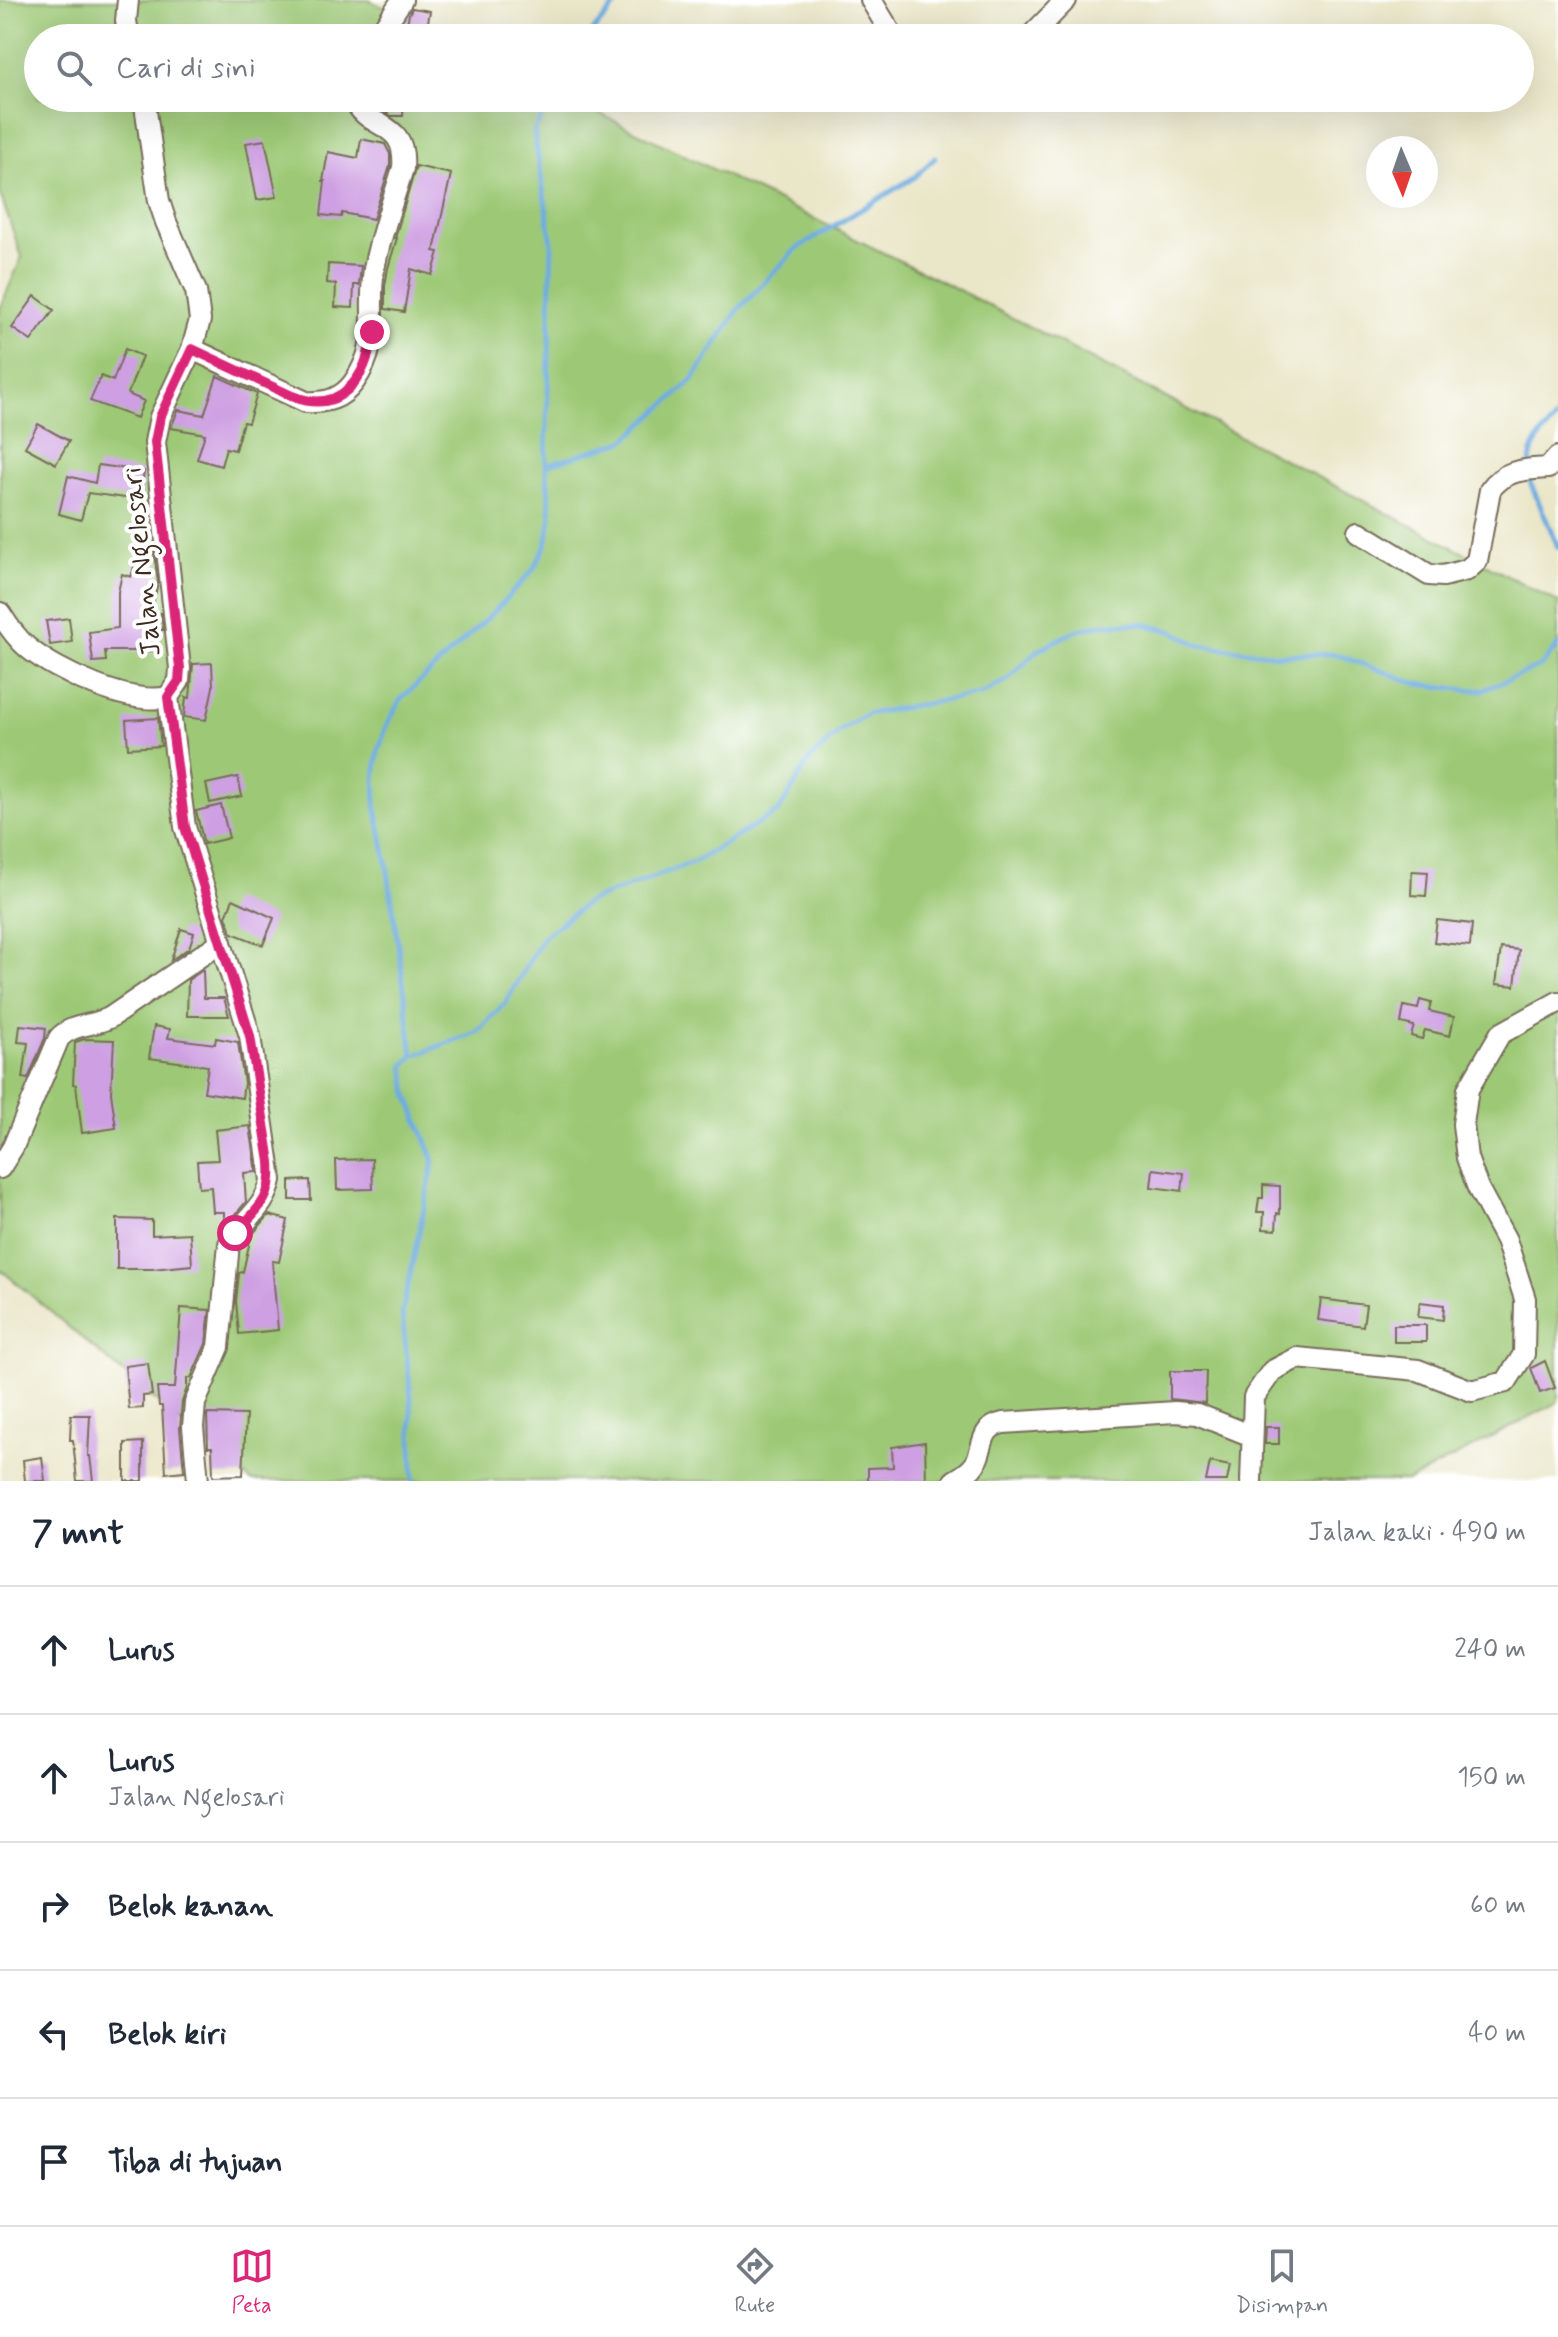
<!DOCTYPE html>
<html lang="id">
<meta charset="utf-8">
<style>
body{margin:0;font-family:Mynerve,sans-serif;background:#f2f2f3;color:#1f2937}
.compass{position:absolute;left:1366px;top:136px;width:72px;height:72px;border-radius:50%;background:#fff;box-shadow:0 8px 32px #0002;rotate:178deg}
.stop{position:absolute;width:24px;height:24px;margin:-18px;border:6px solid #db2777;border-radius:50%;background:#fff}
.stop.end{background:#db2777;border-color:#fff;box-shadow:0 2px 8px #0008}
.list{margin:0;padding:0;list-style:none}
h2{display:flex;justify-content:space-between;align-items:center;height:104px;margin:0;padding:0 32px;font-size:34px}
h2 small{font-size:26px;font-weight:400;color:#747a83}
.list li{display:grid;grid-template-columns:52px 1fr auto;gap:24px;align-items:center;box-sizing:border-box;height:128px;padding:0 32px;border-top:2px solid #e0e1e3}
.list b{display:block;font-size:30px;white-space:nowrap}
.list p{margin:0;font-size:26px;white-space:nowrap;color:#747a83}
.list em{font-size:26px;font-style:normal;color:#747a83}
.icon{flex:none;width:44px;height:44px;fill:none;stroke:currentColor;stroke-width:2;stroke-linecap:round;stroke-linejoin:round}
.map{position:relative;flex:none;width:1558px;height:1481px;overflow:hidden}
.search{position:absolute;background:#fff;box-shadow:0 8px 32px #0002;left:24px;right:24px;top:24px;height:88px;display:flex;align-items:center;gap:20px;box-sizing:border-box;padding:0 28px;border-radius:44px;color:#747a83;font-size:30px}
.sheet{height:744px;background:#fff}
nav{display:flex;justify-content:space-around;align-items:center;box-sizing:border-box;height:112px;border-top:2px solid #e0e1e3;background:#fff;font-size:22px;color:#747a83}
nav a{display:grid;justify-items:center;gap:4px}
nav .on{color:#db2777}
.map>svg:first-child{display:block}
.green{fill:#9dc976;stroke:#6c7a4a;stroke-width:2}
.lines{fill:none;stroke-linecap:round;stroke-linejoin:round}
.stream{stroke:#6eace0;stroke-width:5}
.building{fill:#ce9fe2}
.minor-casing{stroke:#786c5a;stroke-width:24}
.minor{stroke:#fff;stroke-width:20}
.route{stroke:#db2777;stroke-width:10}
.labels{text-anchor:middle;stroke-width:8;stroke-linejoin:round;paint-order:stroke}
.street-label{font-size:28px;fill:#3b2a1e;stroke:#fff}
</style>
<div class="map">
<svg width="1558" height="1481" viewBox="0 0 1558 1481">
<rect width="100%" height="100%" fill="#fff"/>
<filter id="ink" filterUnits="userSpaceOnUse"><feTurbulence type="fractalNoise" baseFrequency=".0125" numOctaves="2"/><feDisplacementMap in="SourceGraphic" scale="16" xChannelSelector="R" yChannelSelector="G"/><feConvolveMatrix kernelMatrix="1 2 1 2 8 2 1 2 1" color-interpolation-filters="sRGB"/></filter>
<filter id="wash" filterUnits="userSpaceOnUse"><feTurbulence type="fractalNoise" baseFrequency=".006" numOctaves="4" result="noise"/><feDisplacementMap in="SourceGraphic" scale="32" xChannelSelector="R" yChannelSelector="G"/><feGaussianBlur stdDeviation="1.8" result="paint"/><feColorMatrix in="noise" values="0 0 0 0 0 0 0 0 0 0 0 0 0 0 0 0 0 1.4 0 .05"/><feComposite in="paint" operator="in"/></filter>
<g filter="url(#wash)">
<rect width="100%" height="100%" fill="#eae6c8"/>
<path class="green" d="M0,0H369L446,38H38V98H568L951,286L1558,602V1402L1409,1481H251L0,1269V308L22,257L0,194Z"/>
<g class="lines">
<path class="stream" d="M587,38L620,0
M546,465L624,441L692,381L738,310L796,249L913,178L935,158
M1530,466C1530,444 1544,432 1558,417
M1530,476V482L1558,547
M413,1056L387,864L376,808L375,780L378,752L387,725L401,699L493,613L533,570L546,545L551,518L546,465L552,243L534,132L551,98
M413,1481L411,1398L402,1313L434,1161L408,1095L404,1066L413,1056L477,1032L506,1002L543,937L588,902L696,861L779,811L810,759L841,730L867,714L981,694L1007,680L1038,650L1075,631L1102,624H1143L1172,631L1199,645L1278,655L1335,654L1418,684L1468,690H1483L1541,666L1558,645"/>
</g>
<g id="blocks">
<path class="building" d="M412,8L430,11L425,38H404L409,14Z
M376,98H404L403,116H391L376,106Z
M361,139L385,144L390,154V166L373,219L342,213L341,217L321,215L325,181H323L328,152L358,158Z
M265,140L277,197L257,200L246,143Z
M416,166L451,174L434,251L439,252L432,275L411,269L404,312L385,309V286L388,268L397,238H395Z
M328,264L361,266L359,285H354L353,308L335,307L336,284L327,283Z
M35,296L54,310L31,341L12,328Z
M125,349L142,356L128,394L144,401L137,418L90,401L101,376L113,381Z
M217,376L257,394L248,423L243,422L235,450L226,448L221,466L197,459L205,434L171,428L178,410L204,415Z
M38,424L69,441L56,464L25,447Z
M98,465L144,471L140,500L88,493L81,520L59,514L68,476L95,483Z
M141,542L153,545L158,583L151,613H161L163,630H155V651H105L106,661L93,662L89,632L118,628V592L122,574L131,577Z
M69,618L72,642L50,645L46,621Z
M212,663L213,687L206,720L184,717L186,697L190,698L193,664Z
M158,718L161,746L128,748L126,720Z
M238,777L242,796L210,803L206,784Z
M221,805L229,838L204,844L196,811Z
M1412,871L1428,872L1426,896L1411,895Z
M233,899L274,918L263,945L232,933L226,916Z
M1437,920L1472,924L1470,946L1434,942Z
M181,929L194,933L189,948L171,960Z
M1501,948L1519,950L1515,986L1496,984Z
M203,970L204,998H224L229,1016H187L188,980Z
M1420,1000L1431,1003L1429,1011L1454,1017L1450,1036L1425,1030L1422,1039L1411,1036L1414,1026L1401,1023L1404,1006L1418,1009Z
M20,1025L46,1028L45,1038L28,1079L23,1078L28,1043L18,1042Z
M154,1026L170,1029L168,1038L215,1044L216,1038L238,1042L244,1083L242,1098L204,1092L208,1066L149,1058Z
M85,1039L114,1040L111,1093L116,1128L82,1133L76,1085L73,1084L75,1042Z
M250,1126L257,1172L244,1173L246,1202L230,1221H224V1212H213L211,1187L199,1188L197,1161L218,1160L215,1130Z
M372,1159L373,1189L337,1190L336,1160Z
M1153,1169L1184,1173L1182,1191L1151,1187Z
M310,1180L311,1200H290V1181Z
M1263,1185L1280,1186V1214L1277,1213L1276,1230L1263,1229L1264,1212H1257L1259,1198H1263Z
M269,1215L288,1220L279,1262L272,1261L278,1330L239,1334L236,1301L239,1273L243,1272L251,1236Z
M117,1219L152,1220V1235L190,1233L192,1265L152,1269H117Z
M1321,1299L1366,1305L1363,1326L1318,1320Z
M1420,1302L1444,1305L1443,1320L1418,1317Z
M181,1308L210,1310L206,1344L191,1378H187V1388L182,1402L180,1428L184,1471L166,1473L162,1406H159L157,1388H175Z
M1394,1325H1426V1342H1394Z
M1545,1361L1555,1388L1540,1393L1531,1368Z
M148,1363L152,1395L143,1396V1408L129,1409L125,1366Z
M1170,1371H1206L1205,1403L1170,1399Z
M207,1414L246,1415L243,1475L213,1476L212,1447H208Z
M71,1415H90L88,1456H90L93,1481H77L73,1440H70Z
M1266,1427H1279V1444H1265Z
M143,1442V1481H125V1443Z
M925,1442L926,1481H868V1468L893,1467L892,1447Z
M42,1457L45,1481H25L23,1460Z
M1210,1462L1230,1466L1227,1481H1206Z"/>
</g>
</g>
<g filter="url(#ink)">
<use href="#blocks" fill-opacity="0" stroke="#786c5a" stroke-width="2"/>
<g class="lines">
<g class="minor-casing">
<path id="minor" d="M128,0L126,21L129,38
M871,0L894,38
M377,38L402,0
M1029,38L1066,0
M144,98L159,201L166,222L196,291L200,320L192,349L160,417L155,442L180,668L179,681L168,697
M192,349L306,402C326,403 342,399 354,382C382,343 367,312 374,269C380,235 393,201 403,168C407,117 367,133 354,98
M1359,532L1429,575L1443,576L1467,570L1477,561L1490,490C1505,469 1524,470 1548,468L1558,457
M0,613C8,626 16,638 28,648C57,672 130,706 168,697
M168,697L185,827L250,1036L271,1180C266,1208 243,1220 229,1244L219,1347L195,1403L193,1427L198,1481
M0,1168L13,1147L59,1038C73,1023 93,1027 111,1017L221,942
M954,1481C962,1476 970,1472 975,1464C985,1446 979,1428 1003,1423L1175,1412L1197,1414L1252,1436
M1251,1481L1254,1397L1272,1371L1297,1358L1418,1370L1472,1391L1506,1382L1524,1354L1525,1299L1506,1240L1478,1188L1467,1158L1463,1124L1468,1089L1500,1034L1558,1002"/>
</g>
<use href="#minor" class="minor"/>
</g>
</g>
<g class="lines" filter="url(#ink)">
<path class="route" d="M235,1233C259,1208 273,1199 270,1162L250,1036L185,827L168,697L179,681L180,668L155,442L160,417L192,349L292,396C341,416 368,377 372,332"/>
</g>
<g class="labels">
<g class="street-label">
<text transform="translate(140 562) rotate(-96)" y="10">Jalan Ngelosari</text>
</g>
</g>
</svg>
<svg class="compass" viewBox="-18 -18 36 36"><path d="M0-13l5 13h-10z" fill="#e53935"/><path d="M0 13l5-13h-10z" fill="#747a83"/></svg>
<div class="stop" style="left:235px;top:1233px"></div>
<div class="stop end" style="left:372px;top:332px"></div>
<div class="search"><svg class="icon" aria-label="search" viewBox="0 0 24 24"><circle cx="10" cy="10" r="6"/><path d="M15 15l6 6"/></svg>Cari di sini</div>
</div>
<section class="sheet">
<h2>7 mnt<small>Jalan kaki · 490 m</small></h2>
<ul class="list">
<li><svg class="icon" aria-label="ahead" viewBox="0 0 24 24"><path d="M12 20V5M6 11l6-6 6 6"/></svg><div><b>Lurus</b></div><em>240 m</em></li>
<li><svg class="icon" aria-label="ahead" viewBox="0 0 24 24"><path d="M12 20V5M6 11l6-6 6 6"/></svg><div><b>Lurus</b><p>Jalan Ngelosari</p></div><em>150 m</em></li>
<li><svg class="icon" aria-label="right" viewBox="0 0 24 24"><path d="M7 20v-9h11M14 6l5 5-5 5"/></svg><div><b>Belok kanan</b></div><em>60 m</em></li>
<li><svg class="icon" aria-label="left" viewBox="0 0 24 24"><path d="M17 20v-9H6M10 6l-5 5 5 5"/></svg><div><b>Belok kiri</b></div><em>40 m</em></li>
<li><svg class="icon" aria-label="arrive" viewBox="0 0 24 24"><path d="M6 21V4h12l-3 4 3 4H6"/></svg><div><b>Tiba di tujuan</b></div></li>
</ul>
</section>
<nav>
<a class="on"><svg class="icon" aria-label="map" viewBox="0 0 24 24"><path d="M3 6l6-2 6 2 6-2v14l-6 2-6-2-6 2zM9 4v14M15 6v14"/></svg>Peta</a>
<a><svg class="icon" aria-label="directions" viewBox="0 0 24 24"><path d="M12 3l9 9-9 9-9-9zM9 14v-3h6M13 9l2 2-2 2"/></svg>Rute</a>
<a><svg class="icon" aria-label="saved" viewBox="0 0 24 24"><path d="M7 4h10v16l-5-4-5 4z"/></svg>Disimpan</a>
</nav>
